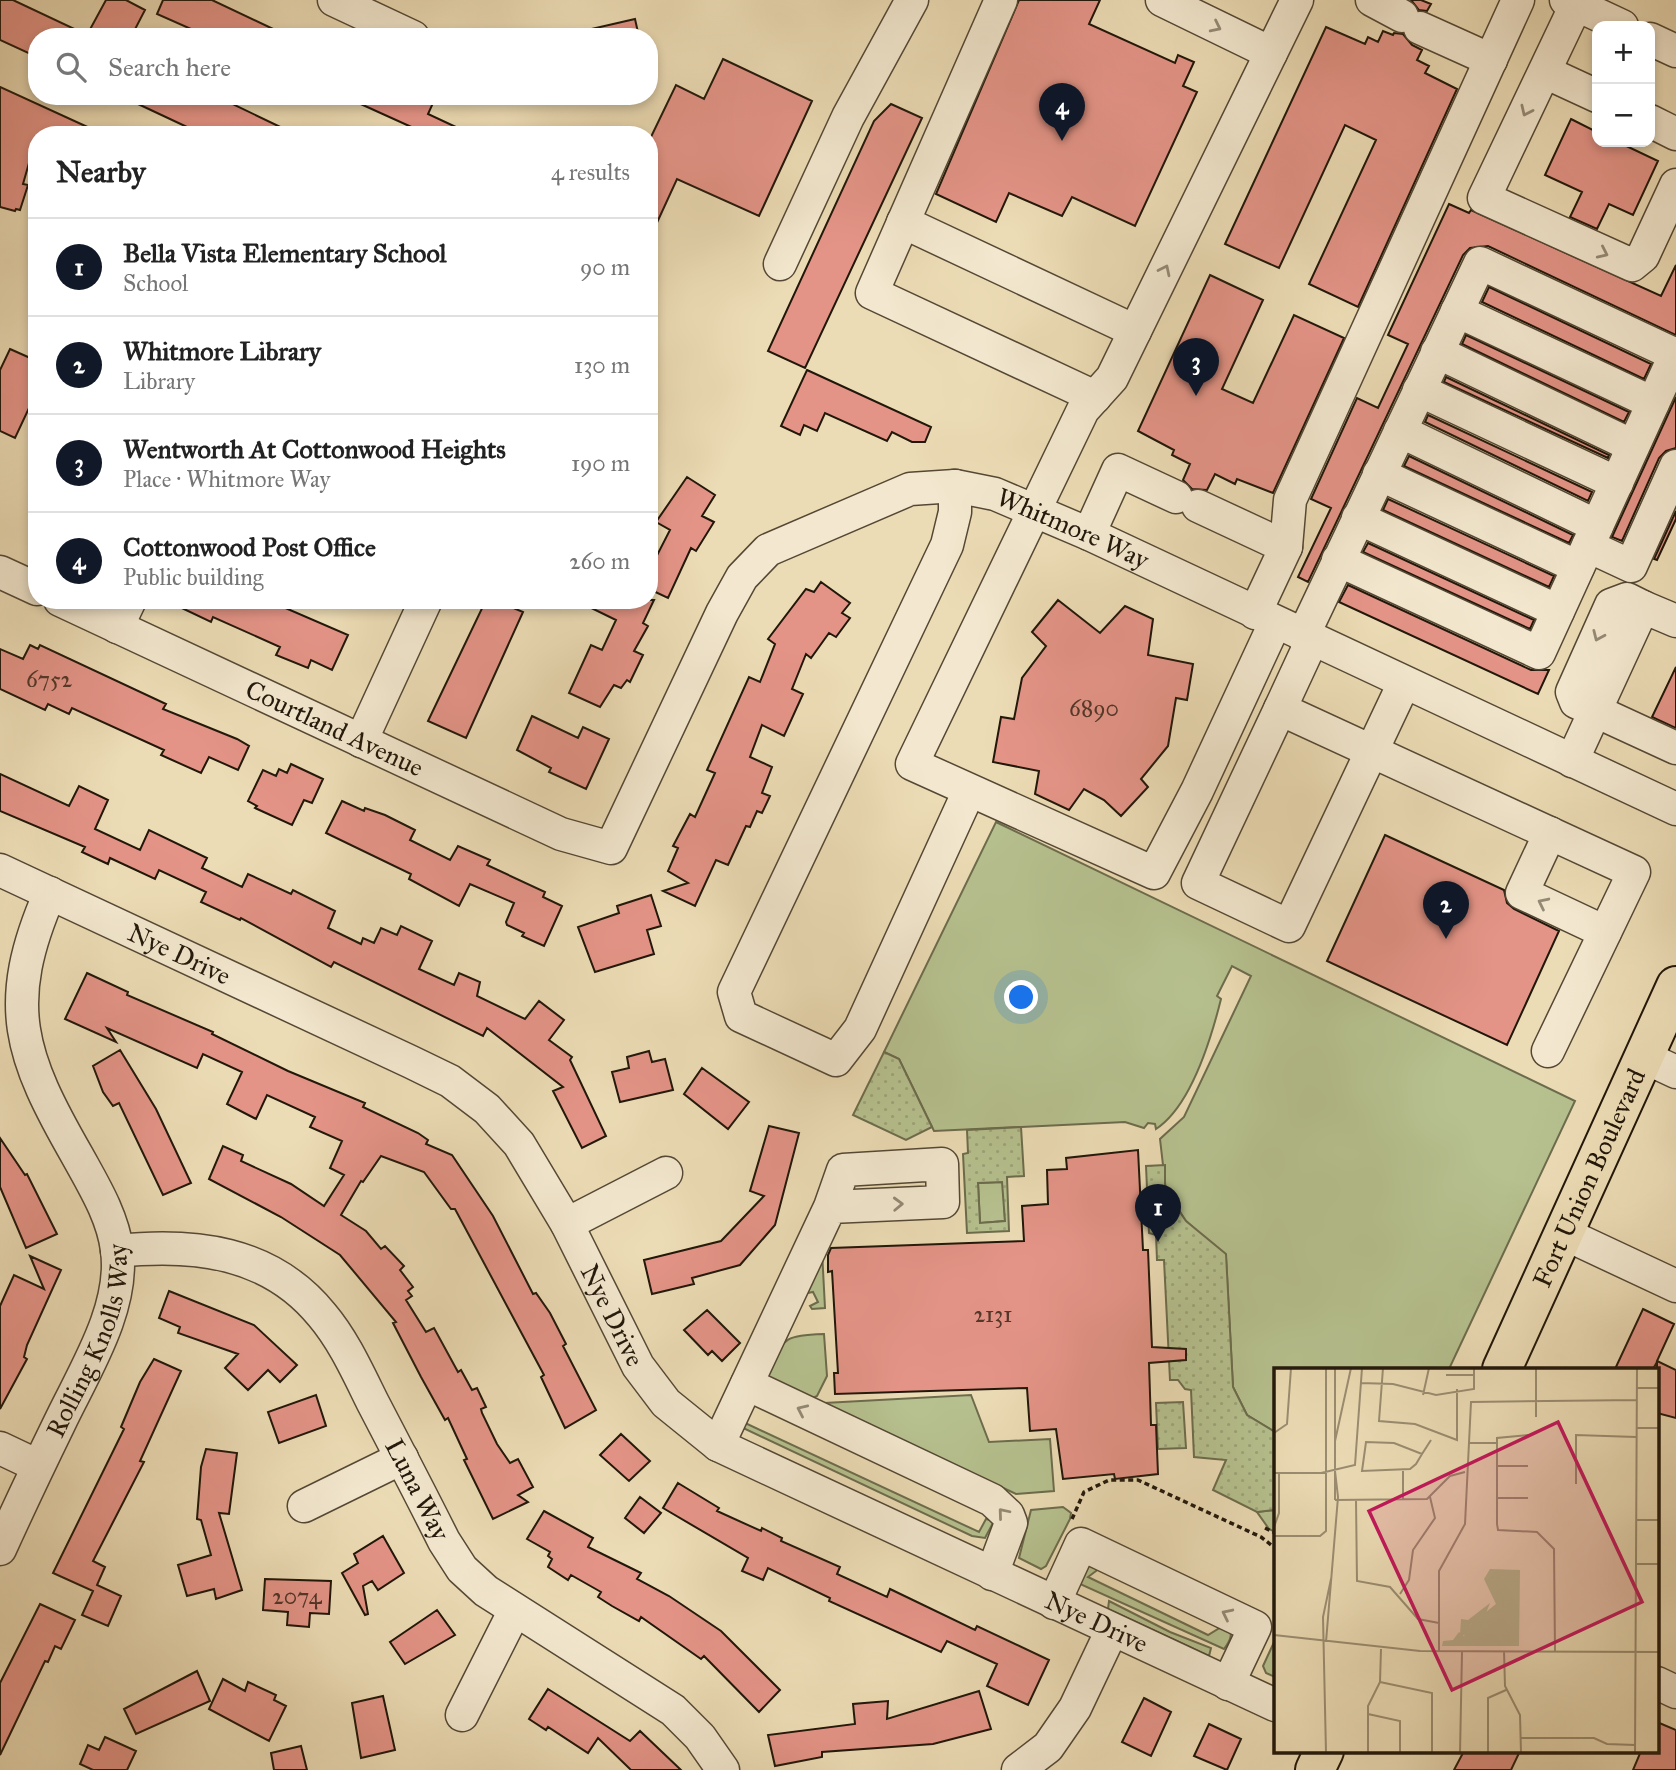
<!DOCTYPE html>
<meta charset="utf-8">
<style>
body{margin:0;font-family:"IM FELL Great Primer",serif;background:#f6f6f6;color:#222}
.controls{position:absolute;right:21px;top:21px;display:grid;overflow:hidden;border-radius:14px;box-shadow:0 4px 10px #0003}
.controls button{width:63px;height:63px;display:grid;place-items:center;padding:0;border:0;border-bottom:2px solid #e0e0e0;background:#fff;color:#222;font:35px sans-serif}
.you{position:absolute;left:1022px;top:998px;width:24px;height:24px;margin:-18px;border:5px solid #fff;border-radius:50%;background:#1a73e8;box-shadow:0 0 0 10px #1a73e833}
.badge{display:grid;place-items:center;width:46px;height:46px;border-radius:50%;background:#111827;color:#fff;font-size:23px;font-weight:700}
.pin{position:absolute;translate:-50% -58px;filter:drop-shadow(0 2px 4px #0008)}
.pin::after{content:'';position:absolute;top:37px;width:24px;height:21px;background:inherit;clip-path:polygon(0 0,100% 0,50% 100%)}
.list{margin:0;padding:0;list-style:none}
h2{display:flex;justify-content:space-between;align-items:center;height:91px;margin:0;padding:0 28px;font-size:30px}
h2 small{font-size:23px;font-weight:400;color:#767676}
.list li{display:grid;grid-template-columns:46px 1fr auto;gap:21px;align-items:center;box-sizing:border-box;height:98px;padding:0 28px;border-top:2px solid #e0e0e0}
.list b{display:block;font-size:26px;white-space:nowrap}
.list p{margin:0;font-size:23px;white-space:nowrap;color:#767676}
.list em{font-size:23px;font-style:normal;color:#767676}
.icon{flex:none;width:38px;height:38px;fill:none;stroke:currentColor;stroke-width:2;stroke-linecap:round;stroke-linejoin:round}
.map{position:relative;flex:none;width:1676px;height:1770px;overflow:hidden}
.search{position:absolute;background:#fff;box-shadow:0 4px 10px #0003;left:28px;top:28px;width:630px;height:77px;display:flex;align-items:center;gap:18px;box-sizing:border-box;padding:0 24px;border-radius:28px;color:#767676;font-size:26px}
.panel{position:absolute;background:#fff;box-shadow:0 4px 10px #0003;left:28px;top:126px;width:630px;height:483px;border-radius:28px}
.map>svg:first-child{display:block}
.green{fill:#b6c18f;stroke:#6c6c4c;stroke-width:2}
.park{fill:url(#park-dots);stroke:#6c6c4c;stroke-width:2;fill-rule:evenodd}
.building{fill:#e49487;stroke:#21170a;stroke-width:2}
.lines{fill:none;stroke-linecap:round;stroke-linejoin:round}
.minor-casing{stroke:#544835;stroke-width:35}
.major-casing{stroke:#21170a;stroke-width:42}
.path{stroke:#21170a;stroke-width:3.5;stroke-dasharray:5 3.5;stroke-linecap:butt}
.minor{stroke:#f3e8cf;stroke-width:32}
.major{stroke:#ecdcb5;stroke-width:38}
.oneway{stroke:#948a76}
.labels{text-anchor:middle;stroke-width:5;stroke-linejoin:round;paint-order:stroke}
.number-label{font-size:23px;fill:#523629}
.street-label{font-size:26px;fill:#21170a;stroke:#f3e8cf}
.inset-road{fill:none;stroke:#9b8d71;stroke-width:2}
.view{fill:#c2185b;fill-opacity:0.15;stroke:#c2185b;stroke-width:3.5}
.inset-edge{fill:none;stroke:#21170a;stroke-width:3.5}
</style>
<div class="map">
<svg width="1676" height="1770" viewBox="0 0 1676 1770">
<defs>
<pattern id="park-dots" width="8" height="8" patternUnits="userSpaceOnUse" patternTransform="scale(1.75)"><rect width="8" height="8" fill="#b6c18f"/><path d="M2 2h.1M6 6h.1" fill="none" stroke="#9ca57a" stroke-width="1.8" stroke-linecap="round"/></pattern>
</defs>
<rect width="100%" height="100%" fill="#ecdcb5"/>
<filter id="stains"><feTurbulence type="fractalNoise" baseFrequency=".00286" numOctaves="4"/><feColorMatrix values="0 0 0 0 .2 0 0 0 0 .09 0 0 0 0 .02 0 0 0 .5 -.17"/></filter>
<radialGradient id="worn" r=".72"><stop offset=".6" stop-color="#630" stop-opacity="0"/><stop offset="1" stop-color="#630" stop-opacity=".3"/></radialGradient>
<path class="green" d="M996,822L1575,1101L1449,1369H1275V1432L1247,1415L1233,1387L1226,1257L1186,1221L1166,1191L1160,1139L1184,1117L1251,976L1232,966L1217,996L1221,999C1211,1039 1191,1106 1156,1129L1155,1124L1148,1123L1144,1128L1125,1122L934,1131L899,1059L884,1052Z
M1003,1182L1005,1221L980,1223L978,1183Z
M822,1251L825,1308L812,1309L810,1306L818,1302L813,1292L803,1294Z
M824,1334L827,1376L817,1396L813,1398L767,1377C785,1338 779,1336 824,1334Z
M971,1395L989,1442L1050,1439L1054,1491L1016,1494L824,1403Z
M743,1422L979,1532L986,1519L994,1521L985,1538L972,1536L741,1427Z
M1063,1507L1071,1513L1070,1519L1046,1566L1041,1569L1019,1558L1031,1510Z
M1275,1510V1532L1269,1529L1257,1512Z
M1093,1562L1100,1568L1088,1577L1208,1635L1226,1624C1234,1633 1231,1640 1224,1649L1080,1584L1085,1565Z
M1109,1601L1170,1632L1211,1648L1209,1656L1108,1609Z
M1275,1640V1677L1266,1673L1263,1666Z"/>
<path class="park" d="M884,1052L899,1059L932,1127L906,1140L853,1115Z
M1021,1127L1024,1176L1007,1177L1009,1231L967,1233L963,1154L968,1153L967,1130ZM1002,1182L1005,1221L980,1223L978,1183Z
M1165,1165V1190L1186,1221L1226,1254L1233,1387L1247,1415L1275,1432V1510L1257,1512L1213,1490L1226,1460L1194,1457L1191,1390L1185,1389L1178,1380H1170L1164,1260H1157L1156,1235L1149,1233L1146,1166Z
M1183,1402L1186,1448L1158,1449L1156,1403Z"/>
<path class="building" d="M0,0H13L87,35L106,0H126L145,10L131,37H37V57L0,40Z
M163,0H212L290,37H209L157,14Z
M1019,0H1100L1089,24L1175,63L1178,55L1194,62L1183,86L1197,92L1135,226L1072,197L1062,216L1009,193L996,222L936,194Z
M1411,0H1421L1431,4L1427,11L1419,10Z
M635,19L639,37H588L587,30Z
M1326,27L1365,44L1368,37L1378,42L1383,31L1393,35L1394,33L1403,34L1412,45L1422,50L1417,60L1429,66L1425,73L1457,89L1358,307L1309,284L1376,140L1345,125L1279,268L1225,244Z
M723,59L812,101L759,216L677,179L649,240V141L676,85L704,99Z
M0,87L105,135H37L23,184L28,185L20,210L16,209L15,211L0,207Z
M121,96H216L297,135H204Z
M343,96H419L433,103L428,114L473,135H429Z
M891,104L922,118L805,368L768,351L874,121Z
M1571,119L1597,132V142H1618L1658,161L1633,215L1609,204L1597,229L1570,217L1582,192L1545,175Z
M1449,204L1469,213L1471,210L1661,296L1676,265V335L1488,246L1470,248L1463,255L1308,582L1298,577L1331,508L1311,499L1357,398L1378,408L1408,344L1388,335Z
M1210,275L1263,300L1222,389L1253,403L1294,315L1344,338L1273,493L1237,479L1235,484L1215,474L1207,490L1192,489L1183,480L1190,464L1172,455L1174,450L1138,431Z
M1489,287L1651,364L1644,379L1482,302Z
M1466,335L1629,412L1624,422L1462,344Z
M10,349L37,361V391L15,438L0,431V370Z
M807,370L931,427L925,442H912L892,432L887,441L825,413L817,431L804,425L800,435L781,426Z
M1446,377L1609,455L1608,458L1444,382Z
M1676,397V448L1666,451L1659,458L1622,541L1612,537Z
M1428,415L1592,492L1588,501L1425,422Z
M1409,456L1573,535L1569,543L1404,466Z
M687,477L715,495L702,516L714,522L696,551L691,548L668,598L649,589V571L670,530L656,522Z
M1388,499L1554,576L1549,587L1383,510Z
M1676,511V519L1657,560L1654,559Z
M1368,543L1534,620L1530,629L1363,552Z
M821,582L850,603L842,613L850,618L836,637L829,633L811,658L806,654L792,689L803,694L784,736L762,725L750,757L772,767L762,793L770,796L762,813L757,811L750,827L746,826L728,865L716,860L695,906L663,891L688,883L668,871L678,848L673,846L690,814L695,817L715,773L707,770L749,677L760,682L775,644L768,639L806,589L814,592Z
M1348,585L1531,670H1549L1538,694L1339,602Z
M165,600H267L348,635L332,670L311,660L308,668L276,655L280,647L213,617L211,622Z
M486,600H514L511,607L523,612L466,738L428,721Z
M575,600H654L643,623L648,626L634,651L643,655L630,682L627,680L621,688L614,685L600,707L569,693L591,645L602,650L616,620Z
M1058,600L1100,633L1125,606L1153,619L1148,655L1193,664L1187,700L1176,698L1168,746L1141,779L1148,787L1121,816L1104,800L1084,789L1069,810L1035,794L1039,771L993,762L1001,717L1014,719L1022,678L1046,646L1032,632Z
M30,645L38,649L40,645L166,704L163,709L237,739L249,746L238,770L209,757L201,773L161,755L164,750L72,708L69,714L48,704L45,710L0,689V649L23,659Z
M1676,667V728L1652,717Z
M532,716L578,738L583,727L609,739L586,789L549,772L551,768L517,750Z
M291,764L323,779L312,803L304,800L292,825L255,808L257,806L248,801L263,770L276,776L279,769L287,773Z
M0,774L69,806L79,786L108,800L95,829L140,850L149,830L207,858L202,868L242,887L248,874L291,894L293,890L335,911L328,928L361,944L363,938L374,943L381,928L397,935L401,926L432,941L419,969L454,985L459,973L480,982L477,996L525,1019L539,1001L564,1020L549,1040L572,1057L570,1060L606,1136L582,1148L553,1091L563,1087L487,1028L483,1036L334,962L331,967L241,918L240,920L201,902L206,892L159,870L155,879L110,858L108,864L82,852L85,847L0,811Z
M342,801L364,811L365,808L385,815L415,830L410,840L450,860L458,846L490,860L487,865L545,892L543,897L562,906L544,946L522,936L524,933L507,925L506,922L514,903L470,884L459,906L409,879L411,874L326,833Z
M1385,835L1504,890L1507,903L1514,909L1559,931L1507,1045L1327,961Z
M651,895L661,926L647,930L654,954L595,972L578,927L619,913L617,906Z
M87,973L128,992L127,995L213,1032L212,1034L288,1071L365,1103L363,1107L418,1133L428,1140L426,1144L452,1155L493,1216L533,1294L536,1293L550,1313L566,1344L563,1346L596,1410L565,1428L541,1377L544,1375L455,1209H451L424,1172L381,1156L363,1182L361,1181L341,1215L366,1231L381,1249L385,1246L404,1266L400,1270L413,1287L408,1291L412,1296L406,1300L426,1332L434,1328L458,1372L461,1370L472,1390L477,1388L486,1407L481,1409L482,1413L497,1444L510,1463L518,1459L533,1487L518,1495L528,1502L493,1519L464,1460L467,1459L448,1418L445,1420L421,1377L393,1323L396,1322L340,1255L281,1217L209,1179L223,1146L243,1155L241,1161L291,1184L324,1206L344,1175L330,1168L342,1141L310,1127L315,1117L267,1095L256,1119L227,1104L242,1072L203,1054L197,1068L107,1028L116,1042L65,1019Z
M120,1050L156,1109L191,1183L163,1195L119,1103L113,1106L103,1092L93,1066Z
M649,1051L652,1062L665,1059L673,1090L620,1102L612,1072L629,1068L627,1057Z
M702,1068L749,1102L728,1129L684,1094Z
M769,1126L799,1133L775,1225L740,1265L692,1278L694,1284L652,1294L644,1260L721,1241L764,1196L750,1191Z
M0,1138L25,1175L27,1174L57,1234L26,1248L0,1187Z
M1138,1150L1143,1250H1148L1152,1347L1186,1349V1360L1149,1363L1151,1425H1156L1158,1474L1115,1479L1114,1474L1063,1479L1056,1429L1030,1431L1027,1388L835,1394L834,1373H838L832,1271L828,1272V1255L831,1248L1024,1241L1022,1206L1048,1204L1047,1170L1067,1169L1066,1158Z
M30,1256L61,1270L27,1345L24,1357L27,1359L0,1409V1306L14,1275L44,1289Z
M169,1291L254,1325L297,1365L280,1382L268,1370L248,1390L225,1368L238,1354L178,1333L180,1327L159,1318Z
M1643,1309L1674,1324L1657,1361L1676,1370V1418L1657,1413V1362L1653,1369H1615Z
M707,1310L740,1343L722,1361L712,1351L708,1355L684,1330Z
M154,1359L181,1371L140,1461L144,1462L93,1561L105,1567L97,1585L121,1596L108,1626L82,1615L93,1591L53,1573L124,1429L121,1427L140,1382Z
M316,1395L326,1426L279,1443L268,1412Z
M621,1434L650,1461L629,1481L600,1455Z
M206,1449L237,1453L229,1514L219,1513L242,1590L216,1599L214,1589L187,1596L178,1565L211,1555L201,1520L197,1519L201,1467Z
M678,1483L719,1508L717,1511L761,1531L762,1528L782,1538L781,1541L840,1567L837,1574L887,1597L890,1589L975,1630L977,1626L1049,1660L1028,1705L987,1686L997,1664L947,1641L941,1652L829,1601L830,1598L768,1568L763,1580L742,1571L748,1558L663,1508Z
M640,1497L661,1513L644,1533L625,1518Z
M544,1511L593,1538L588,1547L641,1573L637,1579L669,1596L721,1631L780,1690L759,1712L704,1656L701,1659L641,1617L639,1621L612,1606L598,1597L601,1592L571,1575L568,1580L548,1567L552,1559L548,1556L550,1552L527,1539Z
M383,1536L404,1573L378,1590L372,1581L363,1586L368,1614L365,1615L342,1573L358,1563L354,1554Z
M265,1579L331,1581L329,1614L310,1613L309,1627L287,1625L288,1612L263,1610Z
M40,1604L75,1620L61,1649L55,1646L48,1662L45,1661L0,1755V1683Z
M437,1610L455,1635L405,1664L390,1642Z
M197,1671L210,1701L136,1734L124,1709Z
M223,1679L245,1691L248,1682L276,1695L274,1700L286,1706L269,1741L209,1709Z
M548,1689L630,1741L640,1731L681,1770H631L598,1738L588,1753L548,1727L546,1730L529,1719Z
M979,1691L991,1729L933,1744L822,1752V1757L775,1766L768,1735L855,1724L853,1704L888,1701L887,1719Z
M383,1696L395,1750L361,1758L352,1703Z
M1144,1698L1171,1712L1151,1756L1122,1742Z
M1657,1722L1676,1730V1770H1633L1641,1751H1657Z
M1209,1724L1241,1739L1227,1770L1194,1756Z
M105,1737L136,1751L127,1770H93L80,1764L88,1745L99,1750Z
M301,1746L307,1770H274L271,1753Z
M1464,1751H1520L1511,1770H1454Z"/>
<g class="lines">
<g class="minor-casing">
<g id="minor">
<path d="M334,0L413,37"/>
<path d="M1001,0L872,293L1095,397"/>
<path d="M1162,0L1271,53"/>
<path d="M1372,0L1402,16"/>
<path d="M1566,0L1622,26"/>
<path d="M1576,5L1484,198L1632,265L1643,256L1676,185"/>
<path d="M1420,28L1491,60"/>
<path d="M1650,39L1676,51"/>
<path d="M1545,72L1597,96"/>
<path d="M1650,121L1676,134"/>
<path d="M903,222L1135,331"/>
<path d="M780,264L848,117L912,0"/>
<path d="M1457,311L1653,403"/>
<path d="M1437,352L1633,446"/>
<path d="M1419,390L1617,483"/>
<path d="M1400,431L1597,526"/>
<path d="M1379,474L1578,567"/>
<path d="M955,486V512L947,545L734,992L741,1016L836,1060L860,1029L969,791"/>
<path d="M1198,506L1286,547L1255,613"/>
<path d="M1358,518L1558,611"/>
<path d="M1089,534L1118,470L1176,497"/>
<path d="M1588,546L1631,566L1676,466"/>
<path d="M1286,547L1290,500L1518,0"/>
<path d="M1338,560L1539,653L1676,353"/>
<path d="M0,572L37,589"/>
<path id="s1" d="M60,600L561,834L611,848L722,613L742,577L768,550L910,489L955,486L995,494L1089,534L1676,809"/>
<path d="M1643,607L1627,599L1611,605L1572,692L1576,702L1676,748"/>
<path d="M1275,623L1197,791L1154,873L912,764L1083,410L1112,378L1297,0"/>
<path d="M117,627L130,600"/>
<path d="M1303,636L1480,263L1676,355"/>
<path d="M1404,683C1366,764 1327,845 1289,926L1198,883L1280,709L1634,872L1548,1051"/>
<path d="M1280,709L1312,640"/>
<path d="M361,741L426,600"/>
<path d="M1572,761L1643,607L1676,621"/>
<path d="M1550,833L1522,893L1605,932"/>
<path id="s2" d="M0,870L411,1062L450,1081L487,1109L519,1144L567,1224L638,1366L666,1403L718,1445L1275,1705"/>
<path d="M1644,1057L1676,1072"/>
<path d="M567,1224L666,1173"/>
<path d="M1565,1234L1676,1286"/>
<path id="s3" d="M117,1251C194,1243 270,1251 322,1315C344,1341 358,1373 373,1403C397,1449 421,1495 444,1541L462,1569L486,1591L673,1710L700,1737L723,1770"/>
<path d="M747,1384L992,1500L1008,1515L1011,1523L992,1574"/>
<path d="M718,1445L830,1207L843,1170L942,1164L943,1202L830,1207"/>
<path d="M0,1448L38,1466"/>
<path d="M304,1506L402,1458"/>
<path id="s4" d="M0,1549C19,1507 39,1465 59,1424C83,1373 125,1309 117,1250C113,1217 94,1186 78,1157C20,1056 1,1005 50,893"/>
<path d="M1054,1603L1081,1544L1255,1627L1228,1684"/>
<path d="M1657,1683L1676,1692"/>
<path d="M462,1715L515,1610"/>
<path d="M1018,1770L1048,1747L1075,1708L1112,1630"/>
</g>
</g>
<g class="major-casing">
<g id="major">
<path id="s5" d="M1502,1369L1676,986"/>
<path d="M1315,1770L1324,1751"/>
</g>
</g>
<path class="path" d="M1072,1519L1084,1492L1109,1480H1138L1261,1537L1275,1548
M1265,1528L1275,1533"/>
<use href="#minor" class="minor"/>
<use href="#major" class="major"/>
</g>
<defs><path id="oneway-chevron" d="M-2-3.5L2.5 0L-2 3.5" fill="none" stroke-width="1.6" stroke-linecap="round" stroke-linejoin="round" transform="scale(1.75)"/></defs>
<g class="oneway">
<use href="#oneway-chevron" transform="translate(1216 27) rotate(26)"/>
<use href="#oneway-chevron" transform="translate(1526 111) rotate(115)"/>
<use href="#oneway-chevron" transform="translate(1603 253) rotate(25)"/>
<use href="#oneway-chevron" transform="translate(1165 270) rotate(-64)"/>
<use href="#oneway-chevron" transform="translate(1598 636) rotate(114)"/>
<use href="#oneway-chevron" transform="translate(1543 903) rotate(-154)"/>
<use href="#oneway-chevron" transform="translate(898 1204) rotate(-2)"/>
<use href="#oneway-chevron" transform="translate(802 1410) rotate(-155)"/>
<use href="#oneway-chevron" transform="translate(1003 1513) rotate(-130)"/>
<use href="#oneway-chevron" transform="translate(1227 1614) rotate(-154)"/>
</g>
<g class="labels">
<g class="number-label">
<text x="49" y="687">6752</text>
<text x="1094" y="716">6890</text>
<text x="993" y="1322">2131</text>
<text x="297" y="1604">2074</text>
</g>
<g class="street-label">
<text dy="9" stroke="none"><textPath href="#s1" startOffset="1269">Whitmore Way</textPath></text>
<text dy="9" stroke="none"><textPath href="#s1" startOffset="303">Courtland Avenue</textPath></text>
<text dy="9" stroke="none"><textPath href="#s2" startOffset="198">Nye Drive</textPath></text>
<text dy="9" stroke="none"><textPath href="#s5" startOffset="210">Fort Union Boulevard</textPath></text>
<text dy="9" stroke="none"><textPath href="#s2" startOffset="786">Nye Drive</textPath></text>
<text dy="9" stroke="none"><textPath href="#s4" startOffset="228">Rolling Knolls Way</textPath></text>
<text dy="9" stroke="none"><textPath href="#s3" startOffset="424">Luna Way</textPath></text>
<text dy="9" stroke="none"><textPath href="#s2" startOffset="1374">Nye Drive</textPath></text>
</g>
</g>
<g transform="translate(1274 1368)">
<rect width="385" height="385" fill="#ecdcb5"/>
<path d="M216,201L246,202L245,278H168L169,273L179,272L185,264L190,268L197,256L222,236L210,211Z" fill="#b6c18f"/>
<path d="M216,235L211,248L197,256L192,267H186L187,251L194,252Z" fill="#b6c18f"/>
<path class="inset-road" d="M61,0V132M109,0L105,53L141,56L183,72V21M262,0V49M172,7H200M87,15L119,16L162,27L200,21V0M363,20H385M149,27L155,0M362,60H385M0,65L13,56L17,0M254,67L223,70V156L224,162L263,164L280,181L281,283M61,73L77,0M195,75H223M148,86L120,75L92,74L88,103L136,101L142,96L148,86L157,72M223,98H254M129,103V132M0,105H47L81,97L88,0M302,116V67L362,69M223,130H254M61,132L153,131L176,108L191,104M82,132L83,213L116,219L144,251L165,255M362,152H385M0,159L5,145V105M0,168H46L52,163V0M362,196H385M126,226L135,212L139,182L161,150L156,129M0,267L146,283L385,284M52,274L64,129L61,103M230,283L231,318L246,347L247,385M165,284V203L191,156L197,34L363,32M106,314L158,325V385M94,346L126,353V385M247,370H320L333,376L361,377M52,385L49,249L57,211M94,385V338L106,314L107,281M186,385L188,284M214,385V330L232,322M361,385L363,0"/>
<path class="view" d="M284,54L368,234L178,322L95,143Z"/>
<rect width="385" height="385" class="inset-edge"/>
</g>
<rect width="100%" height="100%" filter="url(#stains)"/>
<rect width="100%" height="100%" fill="url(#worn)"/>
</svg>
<div class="controls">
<button>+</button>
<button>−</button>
</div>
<div class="you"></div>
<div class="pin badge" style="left:1158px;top:1242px">1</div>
<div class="pin badge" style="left:1446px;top:939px">2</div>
<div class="pin badge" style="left:1196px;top:396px">3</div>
<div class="pin badge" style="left:1062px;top:141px">4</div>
<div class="search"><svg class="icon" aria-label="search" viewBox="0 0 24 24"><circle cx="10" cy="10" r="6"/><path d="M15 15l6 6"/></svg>Search here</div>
<section class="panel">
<h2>Nearby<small>4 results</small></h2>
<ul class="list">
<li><span class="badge">1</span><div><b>Bella Vista Elementary School</b><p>School</p></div><em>90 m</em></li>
<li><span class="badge">2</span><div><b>Whitmore Library</b><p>Library</p></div><em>130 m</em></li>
<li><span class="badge">3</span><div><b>Wentworth At Cottonwood Heights</b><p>Place · Whitmore Way</p></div><em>190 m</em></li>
<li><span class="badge">4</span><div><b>Cottonwood Post Office</b><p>Public building</p></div><em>260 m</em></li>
</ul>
</section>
</div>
